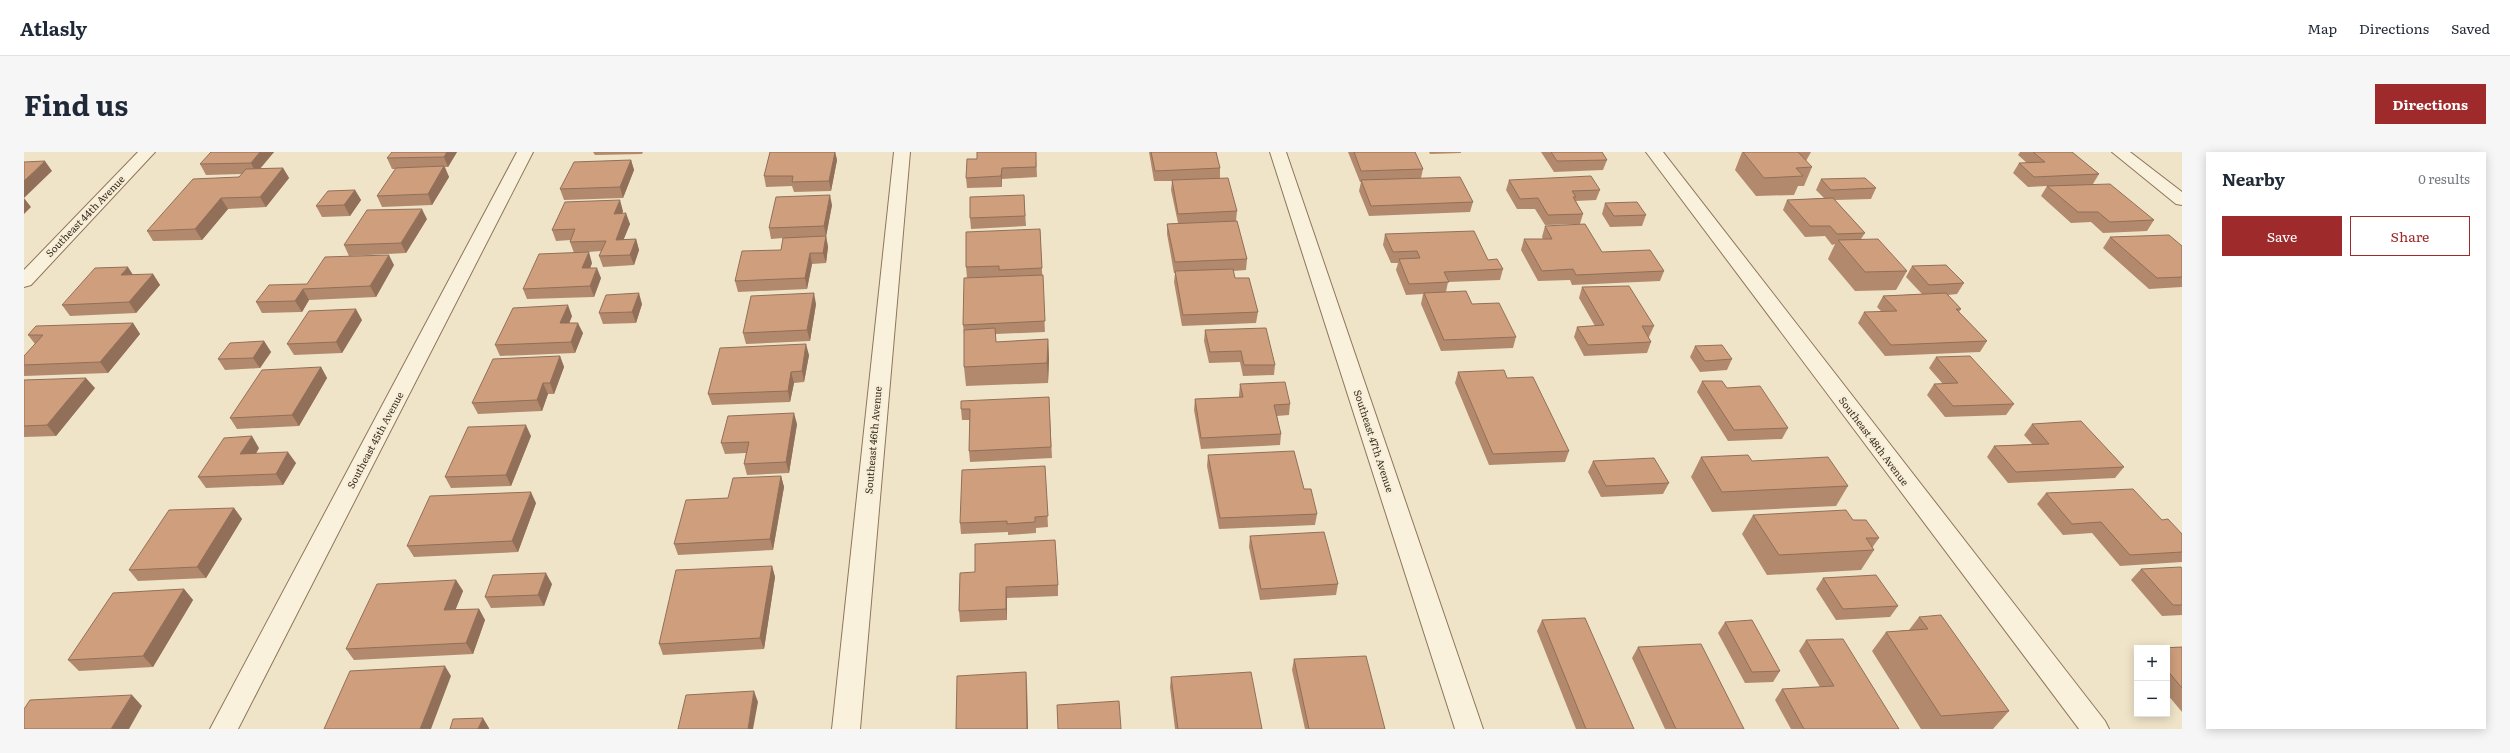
<!DOCTYPE html>
<meta charset="utf-8">
<style>
body{margin:0;font-family:Literata,serif;background:#f6f6f7;color:#1f2937}
.controls{position:absolute;right:12px;bottom:12px;display:grid;overflow:hidden;border-radius:0px;box-shadow:0 2px 10px #0003}
.controls button{width:36px;height:36px;display:grid;place-items:center;padding:0;border:0;border-bottom:1px solid #e0e1e3;background:#fff;color:#1f2937;font:20px sans-serif}
.list{margin:0;padding:0;list-style:none}
h2{display:flex;justify-content:space-between;align-items:center;height:52px;margin:0;padding:0 16px;font-size:17px}
h2 small{font-size:13px;font-weight:400;color:#747a83}
.actions{display:flex;gap:8px;padding:12px 16px}
.actions a{flex:1;padding:9px 0;border:1px solid #9e2a2b;border-radius:0px;text-align:center;font-size:14px;color:#9e2a2b}
.actions .main{background:#9e2a2b;color:#fff}
.map{position:relative;flex:none;width:2158px;height:577px;overflow:hidden;border-radius:0px}
header{display:flex;align-items:center;gap:24px;box-sizing:border-box;height:56px;padding:0 20px;background:#fff;border-bottom:1px solid #e0e1e3}
header strong{font-size:19px}
nav{display:flex;gap:22px;margin-inline-start:auto;font-size:14px}
.intro{display:flex;align-items:center;justify-content:space-between;box-sizing:border-box;height:96px;padding:0 24px}
h1{margin:0;font-size:28px}
.button{padding:10px 18px;border-radius:0px;background:#9e2a2b;color:#fff;font-size:14px;font-weight:700}
main{display:flex;gap:24px;padding:0 24px}
aside{flex:1;background:#fff;border-radius:0px;box-shadow:0 2px 10px #0003}
.map>svg:first-child{display:block}
.lines{fill:none;stroke-linecap:round;stroke-linejoin:round}
.street-casing{stroke:#8d765c;stroke-width:2}
.street{fill:#faf1dc;fill-rule:evenodd}
.wall{fill:#b2896c}
.shaded-wall{fill:#916f58}
.building{fill:#cf9f7d;stroke:#916f58}
.labels{text-anchor:middle;stroke-width:4;stroke-linejoin:round;paint-order:stroke}
.street-label{font-size:10px;fill:#3d2e20;stroke:#f7eed8}
</style>
<header>
<strong>Atlasly</strong>
<nav><a>Map</a><a>Directions</a><a>Saved</a></nav>
</header>
<div class="intro"><h1>Find us</h1><a class="button">Directions</a></div>
<main>
<div class="map">
<svg width="2158" height="577" viewBox="0 0 2158 577">
<rect width="100%" height="100%" fill="#f0e4c8"/>
<g class="lines">
<g class="street-casing">
<path id="street" d="M114,0H131L7,133L0,135V118Z
M493,0H509L214,577H186Z
M870,0H886L836,577H808Z
M1246,0H1262L1459,577H1431Z
M1622,0H1639L2081,569L2085,577H2055Z
M2088,0H2106L2158,40V53L2152,52Z"/>
</g>
<use href="#street" class="street"/>
</g>
<path class="wall" d="M250,0L236,17L259,16L265,26L242,55L204,57L178,88L129,89L123,79L215,25L218,22L182,23L176,12Z
M433,0L424,15H421L425,25L408,53L358,55L353,44L372,17H368L363,6Z
M569,0H619L618,2L571,3Z
M746,0H811L813,8L807,39L770,40L768,34L742,35L740,24Z
M1012,0L1013,25L978,27V35L943,36L942,26L953,7Z
M1125,0H1192L1196,16V26L1213,59L1212,69L1223,107L1222,118L1209,119L1211,126L1234,160L1232,171L1158,174L1150,130L1151,121H1150L1143,82V72L1154,71L1147,38L1148,29H1130Z
M1324,0H1391L1399,17L1397,26L1449,50L1446,60L1345,64L1335,39L1337,30H1336Z
M1405,0H1437V1L1406,2Z
M1517,0H1578L1583,8L1579,18L1530,20Z
M1718,0H1787L1782,9L1788,15L1780,34H1774L1770,43L1732,44L1711,18Z
M1996,0H2048L2075,22L2069,32L2130,68L2123,79L2079,81L2067,70L2047,71L2017,44L2023,34L2004,35L1989,21L1995,11H2003L1994,3Z
M607,8L610,18L599,46L540,48L536,37Z
M1797,27L1852,36L1847,47L1811,48L1841,81L1837,87L1883,119L1872,138L1831,139L1804,107L1811,92L1808,93L1801,84L1781,85L1759,58L1763,48L1800,46L1792,38Z
M1485,28L1576,38L1572,48L1552,49L1559,62L1556,72L1521,73L1511,57H1493L1482,38Z
M331,38L337,48L326,64L298,65L292,54Z
M1000,43L1002,74L947,77L946,66Z
M1581,51L1622,63L1618,74L1586,75L1578,62Z
M808,53L802,84L804,95L802,111L788,112L783,137L714,140L711,129L757,98L759,86L747,87L745,76Z
M599,59L598,62L606,72L599,88L612,87L615,98L610,113L579,115L575,104L577,99L550,101L546,90L547,88L532,89L528,78Z
M403,67L382,101L325,104L320,93Z
M1521,74L1578,100L1640,119L1636,129L1548,133L1546,128L1514,129L1497,98L1500,87H1519L1518,85Z
M1016,77L1021,180L972,182V190L1024,187L1025,207L1024,231L942,234L940,215V183L939,173L943,126L942,115Z
M1361,82L1464,108L1479,117L1476,128L1424,130L1422,140L1448,152L1492,185L1489,196L1417,199L1397,152L1399,142L1382,143L1372,118L1374,111H1367L1359,93Z
M2086,85L2158,94V135L2125,137L2079,96Z
M568,111L566,116L577,126L570,145L503,147L499,137Z
M370,113L352,145L285,148L278,160L238,161L232,150L283,132Z
M1888,114L1940,131L1933,142L1924,143L1937,157L1935,160L1963,189L1956,200L1861,204L1834,171L1840,160H1858L1853,155L1859,144L1898,142L1882,125Z
M129,122L136,133L112,161L46,164L38,153Z
M1558,135L1630,174L1625,185H1624L1627,190L1623,201L1560,204L1550,185L1553,175L1571,174L1555,146Z
M618,152L612,171L579,172L575,161Z
M792,152L786,189L722,192L719,181Z
M548,164L545,171L559,181L551,201L476,204L471,193Z
M338,168L318,201L270,203L263,192Z
M109,171L116,182L84,221L0,224V204L11,192L4,183Z
M1181,178L1251,213L1250,223L1219,224L1216,210L1185,211L1180,189Z
M240,189L247,200L236,216L201,218L194,207Z
M1671,194L1708,207L1703,218L1676,220L1666,205Z
M785,203L780,230L770,231L766,250L688,253L684,242Z
M536,204L540,215L530,242H524L518,259L454,262L448,251Z
M1912,205L1990,252L1982,263L1921,265L1903,243L1910,232H1919L1905,216Z
M297,215L303,226L275,274L213,277L206,266Z
M1434,220L1483,226L1545,299L1541,310L1465,313L1431,231Z
M0,228L71,236L32,284L0,285Z
M1678,229L1703,236L1764,276L1758,287L1704,289L1673,240Z
M1216,232L1266,252L1265,263L1253,264L1257,282L1256,293L1177,297L1170,258L1171,247L1215,245V243Z
M1025,245L1028,306L946,310L945,299L946,268H938L937,257Z
M773,272L765,321L723,323L720,312L722,301L701,302L697,291Z
M2008,272L2100,315L2091,326L1984,331L1963,305L1970,294L2008,292L2000,283Z
M507,284L487,334L427,336L421,325Z
M235,296L232,302L272,311L259,333L182,336L174,325Z
M1184,303L1280,337L1293,362L1291,373L1195,377L1183,314Z
M1677,305L1728,309L1824,334L1812,354L1688,360L1667,325Z
M1569,309L1645,331L1639,342L1577,345L1564,320Z
M1021,314L1024,375L1012,376V381L984,383V380L937,382L936,371Z
M757,324L760,335L749,398L654,403L650,392L704,346Z
M2022,341L2138,368L2158,382V410L2096,414L2068,381L2039,383L2013,352Z
M512,351L494,400L390,405L383,394Z
M210,356L218,367L182,426L114,429L105,418Z
M1729,363L1829,368L1855,386L1848,396L1850,398L1837,418L1743,423L1718,382Z
M1226,384L1314,432L1312,443L1236,448L1225,395Z
M748,414L751,425L740,497L639,503L635,492Z
M2117,417H2158V463L2138,464L2107,428Z
M936,421L1034,433V444L983,446V468L936,470L935,459Z
M1799,426L1874,454L1866,465L1812,468L1792,437Z
M432,428L439,439L431,458L455,457L461,468L449,502L330,508L322,497Z
M528,432L520,454L467,456L461,445Z
M160,437L169,448L129,515L55,519L44,508Z
M1895,465L1985,559L1969,577H1897L1848,499L1862,480L1885,478Z
M1518,468L1610,577H1552L1513,479Z
M1701,470L1756,519L1749,530L1721,531L1694,481Z
M1782,488L1875,577H1767L1751,548L1758,537L1796,535L1775,499Z
M1614,495L1720,577H1641L1608,506Z
M2158,495V560L2143,542V496Z
M1270,507L1361,577H1281L1268,518Z
M1147,525L1238,577H1151L1146,535Z"/>
<path class="shaded-wall" d="M236,0H250L232,21L227,11Z
M423,0H433L424,15L420,5Z
M811,0L813,8L807,39L805,29Z
M607,8L610,18L599,46L596,35Z
M21,9L28,19L0,46L7,55L0,62V29Z
M420,14L425,25L408,53L404,42Z
M259,16L265,26L242,55L236,45Z
M978,16V35L977,24Z
M331,38L337,48L326,64L320,53Z
M806,43L808,53L802,85L800,74Z
M197,46L204,57L178,88L171,77Z
M596,48L599,59L594,72L590,62Z
M398,57L403,67L382,101L377,91Z
M602,61L606,72L595,99L592,88Z
M802,84L804,95L802,111L799,101Z
M612,87L615,98L610,113L606,103Z
M565,100L568,111L562,127L558,116Z
M786,101L788,112L783,137L781,126Z
M365,103L370,113L352,145L346,134Z
M104,115L111,126L97,123Z
M573,116L577,126L570,145L566,134Z
M129,122L136,133L112,161L105,150Z
M279,137L285,148L278,160L271,149Z
M615,141L618,152L612,171L608,160Z
M790,141L792,152L786,189L783,178Z
M544,153L548,164L541,182L536,171Z
M332,157L338,168L318,201L312,190Z
M109,171L116,182L84,221L76,210Z
M554,171L559,181L551,201L547,190Z
M1024,187L1025,207L1024,231L1023,211Z
M240,189L247,200L236,216L229,206Z
M782,192L785,203L780,230L778,219Z
M536,204L540,215L530,242L526,231Z
M297,215L303,226L275,274L268,263Z
M767,220L770,231L766,250L764,239Z
M62,226L71,236L32,284L23,273Z
M519,231L524,242L518,259L513,248Z
M770,261L773,272L765,321L762,310Z
M502,273L507,284L487,334L482,323Z
M228,284L235,296L224,313L216,302Z
M264,300L272,311L259,333L252,322Z
M757,324L760,335L749,398L746,387Z
M507,340L512,351L494,400L488,389Z
M210,356L218,367L182,426L173,415Z
M748,414L751,425L740,497L736,486Z
M522,421L528,432L520,454L514,443Z
M432,428L439,439L427,469L420,458Z
M982,435L983,446V468L982,457Z
M160,437L169,448L129,515L119,504Z
M455,457L461,468L449,502L442,491Z
M421,514L427,524L407,577H396Z
M1002,520L1003,531L1004,577H1003Z
M730,539L734,550L729,577H724Z
M108,543L118,554L105,577H87Z
M459,566L465,576V577H454Z"/>
<path class="building" d="M187,0H236L227,11L176,12Z
M368,0H423L420,5L363,6Z
M746,0H811L805,29L768,30L769,24H740Z
M953,0H1012V15L978,16L977,24L942,26L943,7H953Z
M1127,0H1192L1196,16L1131,19Z
M1330,0H1391L1399,17L1337,19Z
M1527,0H1578L1583,8L1533,9Z
M1719,0H1774L1788,15L1772,16L1779,24L1740,26Z
M2009,0H2048L2075,22L2010,25L1995,11L2021,10Z
M607,8L596,35L536,37L550,10Z
M21,9L0,29V10Z
M420,14L404,42L353,44L372,16Z
M259,16L236,45L197,46L171,77L123,79L169,27L215,25L222,17Z
M1567,24L1576,38L1548,39L1552,45H1549L1559,62L1524,63L1514,46L1496,47L1485,28Z
M1436,25L1449,50L1347,54L1337,28Z
M1204,26L1213,59L1154,62L1148,28Z
M1841,26L1852,36L1807,38L1797,27Z
M2086,32L2130,68L2086,70L2074,60H2054L2023,34Z
M331,38L320,53L292,54L304,39Z
M806,43L800,74L745,76L752,45Z
M1000,43L1001,64L946,66V45Z
M1809,46L1841,81L1813,82L1806,74H1786L1763,48Z
M596,48L590,62L602,61L592,88L612,87L606,103L575,104L582,89L546,90L551,77L528,78L541,50Z
M1613,50L1622,63L1590,64L1581,51Z
M398,57L377,91L320,93L343,58Z
M1213,69L1223,107L1151,110L1143,72Z
M1561,72L1578,100L1626,98L1640,119L1552,123L1549,117L1518,119L1500,87H1528L1521,74Z
M1016,77L1018,116L975,118V114L942,115V80Z
M1450,79L1464,108L1473,107L1479,117L1420,120L1425,130L1385,132L1375,107L1396,106L1393,99L1369,100L1361,82Z
M2145,83L2158,94V125L2133,126L2086,85Z
M802,84L799,101H786L781,126L711,129L718,99L757,98L759,86Z
M1854,87L1883,119L1841,120L1814,88Z
M565,100L558,116H573L566,134L499,137L515,102Z
M365,103L346,134L279,137L271,149L232,150L245,133L283,132L301,105Z
M1922,113L1940,131L1905,133L1888,114Z
M104,115L97,123L129,122L105,150L38,153L71,116Z
M1209,117L1211,126H1225L1234,160L1159,163L1151,119Z
M1019,123L1021,169L939,173L940,126Z
M1605,134L1630,174H1618L1627,190L1564,193L1553,175L1580,173L1558,135Z
M1442,139L1448,152L1475,151L1492,185L1420,188L1400,141Z
M615,141L608,160L575,161L582,143Z
M790,141L783,178L719,181L727,144Z
M1922,141L1937,157H1932L1963,189L1867,193L1840,160L1873,159L1859,144Z
M544,153L536,171H554L547,190L471,193L489,156Z
M332,157L312,190L263,192L285,159Z
M109,171L76,210L0,213V204L19,183H4L12,174Z
M971,176L972,190L1024,187L1023,211L940,215V178Z
M1242,176L1251,213H1220L1217,199L1186,200L1181,178Z
M240,189L229,206L194,207L206,191Z
M782,192L778,219L767,220L764,239L684,242L696,196Z
M1698,193L1708,207L1681,209L1671,194Z
M536,204L526,231H519L513,248L448,251L469,207Z
M1946,204L1990,252L1929,254L1910,232L1934,231L1912,205Z
M297,215L268,263L206,266L238,218Z
M1480,218L1483,226L1509,225L1545,299L1469,302L1434,220Z
M62,226L23,273L0,274V228Z
M1678,229H1698L1703,236L1736,234L1764,276L1710,278Z
M1261,230L1266,252L1250,253L1257,282L1177,286L1171,247L1219,245L1216,232Z
M1025,245L1027,295L945,299L946,257H937V249Z
M770,261L762,310L720,312L725,290L697,291L704,264Z
M2057,269L2100,315L1992,320L1970,294L2025,292L2008,272Z
M502,273L482,323L421,325L444,275Z
M228,284L216,302L264,300L252,322L174,325L200,286Z
M1270,299L1280,337H1287L1293,362L1196,366L1184,303Z
M1724,303L1728,309L1804,305L1824,334L1698,340L1677,305Z
M1630,306L1645,331L1582,334L1569,309Z
M1021,314L1024,364L1011,365V370L983,372V369L936,371L938,318Z
M757,324L746,387L650,392L662,348L704,346L709,326Z
M2109,337L2138,368L2144,367L2158,382V400L2106,403L2077,370L2048,372L2022,341Z
M507,340L488,389L383,394L406,344Z
M210,356L173,415L105,418L145,358Z
M1822,358L1829,368H1842L1855,386H1842L1850,398L1755,403L1729,363Z
M1300,380L1314,432L1237,437L1226,384Z
M1031,388L1034,433L982,435V457L935,459L936,421L951,420V392Z
M748,414L736,486L635,492L652,418Z
M2157,415L2158,417V453H2149L2117,417Z
M522,421L514,443L461,445L469,423Z
M1852,423L1874,454L1819,457L1799,426Z
M432,428L420,458L455,457L442,491L322,497L353,432Z
M160,437L119,504L44,508L89,441Z
M1917,463L1985,559L1917,564L1862,480L1904,477L1895,465Z
M1561,466L1610,577H1562L1518,468Z
M1728,468L1756,519L1728,520L1701,470Z
M1819,487L1875,577H1780L1758,537L1810,534L1782,488Z
M1677,492L1720,577H1652L1614,495Z
M2158,495V536L2143,518V496H2138Z
M1342,504L1361,577H1285L1270,507Z
M421,514L396,577H300L326,519Z
M1002,520L1003,577H932L933,524Z
M1227,520L1238,577H1154L1147,525Z
M730,539L724,577H654L662,543Z
M108,543L87,577H0V557L6,548Z
M1095,549L1097,577H1034L1033,553Z
M459,566L454,577H426L429,567Z"/>
<g class="labels">
<g class="street-label">
<text transform="translate(61 64) rotate(-46)" y="4">Southeast 44th Avenue</text>
<text transform="translate(351 288) rotate(-62)" y="4">Southeast 45th Avenue</text>
<text transform="translate(849 288) rotate(-85)" y="4">Southeast 46th Avenue</text>
<text transform="translate(1350 289) rotate(72)" y="4">Southeast 47th Avenue</text>
<text transform="translate(1850 289) rotate(53)" y="4">Southeast 48th Avenue</text>
</g>
</g>
</svg>
<div class="controls">
<button>+</button>
<button>−</button>
</div>
</div>
<aside>
<h2>Nearby<small>0 results</small></h2>
<ul class="list">
</ul>
<div class="actions"><a class="main">Save</a><a>Share</a></div>
</aside>
</main>
